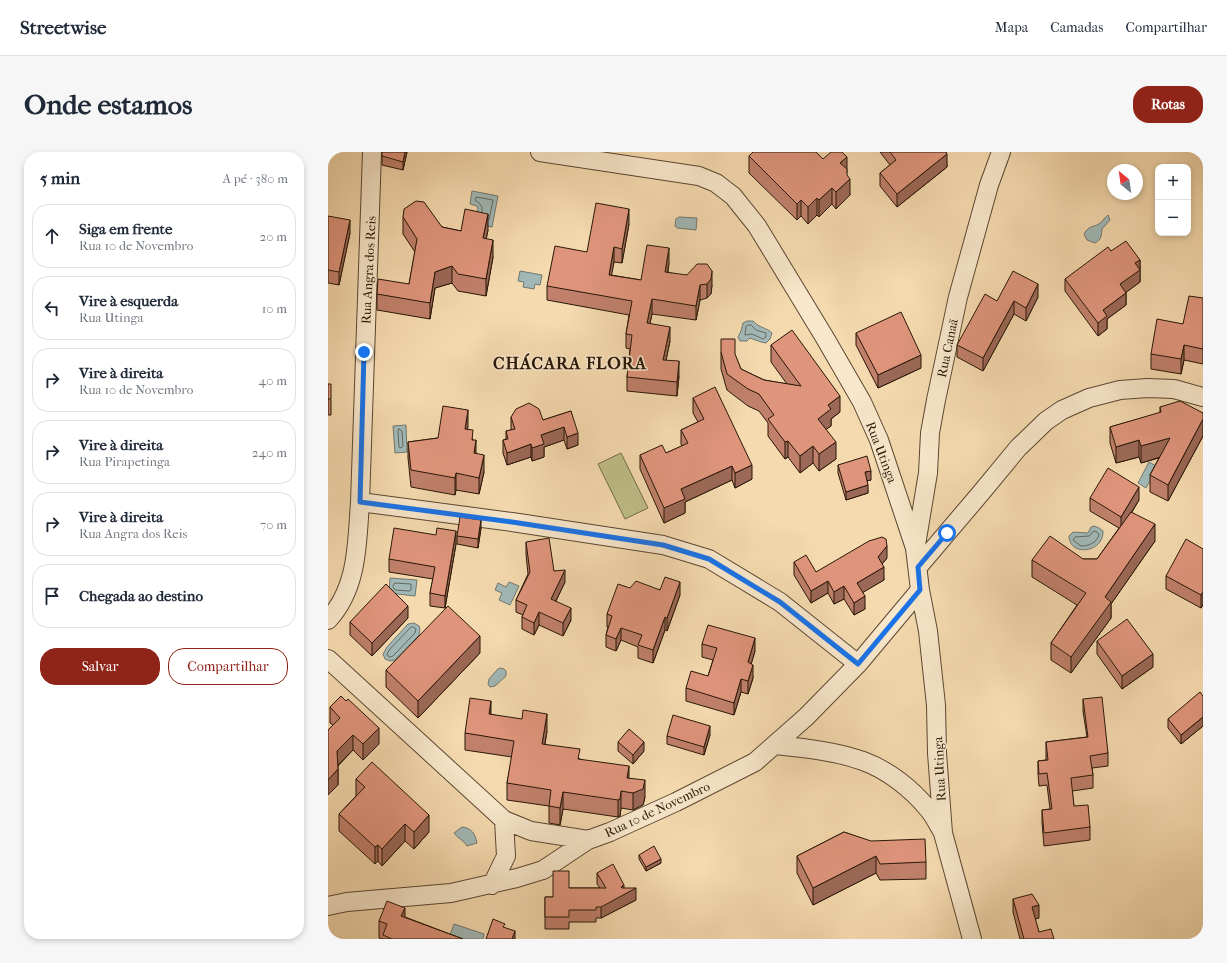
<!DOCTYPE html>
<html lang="pt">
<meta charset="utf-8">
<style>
body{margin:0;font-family:"IM FELL French Canon",serif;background:#f6f6f7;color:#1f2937}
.controls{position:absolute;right:12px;top:12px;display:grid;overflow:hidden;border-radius:8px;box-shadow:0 2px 6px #0003}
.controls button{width:36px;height:36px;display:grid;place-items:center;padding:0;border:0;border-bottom:1px solid #e0e1e3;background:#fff;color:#1f2937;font:20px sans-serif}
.compass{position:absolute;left:779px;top:12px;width:36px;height:36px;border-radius:50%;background:#fff;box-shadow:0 2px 6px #0003;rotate:331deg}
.stop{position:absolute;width:12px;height:12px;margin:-9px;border:3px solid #1a73e8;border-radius:50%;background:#fff}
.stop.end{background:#1a73e8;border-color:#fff;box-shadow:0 1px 4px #0008}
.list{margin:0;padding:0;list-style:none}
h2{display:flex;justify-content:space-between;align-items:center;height:52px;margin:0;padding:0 16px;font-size:17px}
h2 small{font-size:13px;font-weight:400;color:#747a83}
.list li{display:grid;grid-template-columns:26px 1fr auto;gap:12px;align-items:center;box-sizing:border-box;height:64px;margin:0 8px 8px;padding:0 8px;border:1px solid #e0e1e3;border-radius:16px}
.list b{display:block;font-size:15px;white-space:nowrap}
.list p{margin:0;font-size:13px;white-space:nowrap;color:#747a83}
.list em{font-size:13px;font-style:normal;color:#747a83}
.actions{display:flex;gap:8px;padding:12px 16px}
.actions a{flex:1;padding:9px 0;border:1px solid #8f2418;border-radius:16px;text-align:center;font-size:14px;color:#8f2418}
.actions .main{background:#8f2418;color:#fff}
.icon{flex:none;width:22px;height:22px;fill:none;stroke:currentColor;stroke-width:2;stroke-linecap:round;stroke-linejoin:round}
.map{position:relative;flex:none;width:875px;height:787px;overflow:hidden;border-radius:16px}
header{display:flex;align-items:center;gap:24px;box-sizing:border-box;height:56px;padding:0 20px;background:#fff;border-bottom:1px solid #e0e1e3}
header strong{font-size:19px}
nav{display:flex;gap:22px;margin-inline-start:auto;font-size:14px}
.intro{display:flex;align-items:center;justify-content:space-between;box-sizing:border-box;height:96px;padding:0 24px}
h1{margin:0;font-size:28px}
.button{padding:10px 18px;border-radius:16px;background:#8f2418;color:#fff;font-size:14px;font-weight:700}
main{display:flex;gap:24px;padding:0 24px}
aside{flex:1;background:#fff;border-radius:16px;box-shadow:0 2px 6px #0003}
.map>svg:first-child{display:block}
.green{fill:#bfbe88;stroke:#746a48}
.water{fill:#a1b8b6;stroke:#717770}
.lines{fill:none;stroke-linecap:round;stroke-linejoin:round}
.shore{stroke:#64675e;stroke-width:1}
.minor-casing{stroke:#5b4731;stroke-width:20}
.minor{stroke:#f8e7cb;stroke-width:18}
.wall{fill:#c0806b;stroke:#281607}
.shaded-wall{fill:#9c6857;stroke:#281607}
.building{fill:#df957c;stroke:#281607}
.route{stroke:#1a73e8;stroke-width:5}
.labels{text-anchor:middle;stroke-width:3;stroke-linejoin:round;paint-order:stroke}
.street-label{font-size:13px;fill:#281607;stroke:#f8e7cb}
.district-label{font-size:17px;font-weight:bold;letter-spacing:1px;fill:#281607;stroke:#f8e7cb}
</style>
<header>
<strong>Streetwise</strong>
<nav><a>Mapa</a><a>Camadas</a><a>Compartilhar</a></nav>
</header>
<div class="intro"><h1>Onde estamos</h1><a class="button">Rotas</a></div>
<main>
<aside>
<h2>5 min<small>A pé · 380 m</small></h2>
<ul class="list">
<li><svg class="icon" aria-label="ahead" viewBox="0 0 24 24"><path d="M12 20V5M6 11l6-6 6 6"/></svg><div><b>Siga em frente</b><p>Rua 10 de Novembro</p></div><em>20 m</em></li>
<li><svg class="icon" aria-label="left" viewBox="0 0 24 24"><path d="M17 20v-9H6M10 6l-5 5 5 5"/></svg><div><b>Vire à esquerda</b><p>Rua Utinga</p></div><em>10 m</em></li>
<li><svg class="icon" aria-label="right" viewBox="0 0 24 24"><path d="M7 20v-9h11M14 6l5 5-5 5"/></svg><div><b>Vire à direita</b><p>Rua 10 de Novembro</p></div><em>40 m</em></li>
<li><svg class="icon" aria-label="right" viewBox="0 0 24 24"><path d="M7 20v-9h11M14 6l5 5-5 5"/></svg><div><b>Vire à direita</b><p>Rua Pirapetinga</p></div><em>240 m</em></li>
<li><svg class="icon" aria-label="right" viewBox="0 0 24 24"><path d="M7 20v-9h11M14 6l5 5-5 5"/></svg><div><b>Vire à direita</b><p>Rua Angra dos Reis</p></div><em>70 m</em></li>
<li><svg class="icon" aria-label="arrive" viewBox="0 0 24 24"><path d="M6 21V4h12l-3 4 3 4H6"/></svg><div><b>Chegada ao destino</b></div></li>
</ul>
<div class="actions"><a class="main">Salvar</a><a>Compartilhar</a></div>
</aside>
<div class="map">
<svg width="875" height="787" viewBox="0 0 875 787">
<rect width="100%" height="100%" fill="#f5daaf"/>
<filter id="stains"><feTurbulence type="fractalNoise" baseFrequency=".005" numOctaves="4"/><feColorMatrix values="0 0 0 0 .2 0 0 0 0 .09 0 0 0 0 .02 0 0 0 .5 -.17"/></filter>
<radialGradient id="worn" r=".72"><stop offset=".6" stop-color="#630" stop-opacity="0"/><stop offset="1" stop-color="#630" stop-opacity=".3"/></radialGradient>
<path class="green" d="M293,301L320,356L297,367L270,312Z"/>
<path class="water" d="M144,39L170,44L164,75L147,72L150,57L149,54L142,52Z
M780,63L782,68L774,77C773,84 774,87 767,91L759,88L756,82C762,72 766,76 772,71C776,68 776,66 780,63Z
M351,65L369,66L368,78L349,76L347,74L348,67Z
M192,119L214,123L212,133L207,132L206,137L195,135L196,130L190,129Z
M419,169H425C431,176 440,176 444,181L442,187L438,191L433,190L422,186L419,189H412L410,185L413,179L415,171Z
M78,273L79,300L67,301L65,274Z
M821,310L830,315L818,336L810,331Z
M766,374L771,376L775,379C776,401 741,405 741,384L745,380L760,381L763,375Z
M62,426L89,428L87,444L61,441Z
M181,430L191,434L182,453L171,448L174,441L167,438L170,431L178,435Z
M86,471L91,474L92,477L91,483L67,508L62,509L57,507L55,502L59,495L80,472Z
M172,516L176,517L178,519V524L167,534L162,535L160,532L161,527L170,517Z
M134,675C144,676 147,682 149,691L139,694C136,688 130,687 126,681Z
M126,772L156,782L155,787H125L121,786Z"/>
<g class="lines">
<path class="shore" d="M154,60C155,53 151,51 147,48L148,45L165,48L161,68
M420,173H423L428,178L438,181V185L435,187L424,182L417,183L418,175Z
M71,277L74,279L75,294L73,296L71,295L70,279Z
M766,379L769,380L771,383C768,391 761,394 753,394L745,388L747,385L761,384Z
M67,431L83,432V438L81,439L67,438L65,435Z
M85,475L88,477L87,481L65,504L62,505L60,504L59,502L62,497L82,476Z"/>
<g class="minor-casing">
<path id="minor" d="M212,0L371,24L388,31L405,44L429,74L497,186L534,250L551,288L587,396L592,438L600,479L608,553L609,601L615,681L644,787
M32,350L184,370L335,393L381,407L452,450L530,512
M588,393L600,321L602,281L608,248L630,145L661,33L673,0
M590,415L652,342L690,296L718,269L734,258L761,246L792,238L820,236L846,237L875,245
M0,468C30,436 29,391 32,350L44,0
M0,507L176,668L203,679L260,688
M447,593C476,596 507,599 535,609C560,618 584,637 601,658C606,664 610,672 614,679
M164,733L178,704L176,668
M0,754L19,750L123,741L189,726L215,718L260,688L282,680L348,650L427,610L478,565L530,512L592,438"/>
</g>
<use href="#minor" class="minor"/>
</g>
<path class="wall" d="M54,0H79L75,18L54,13Z
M552,0H618L619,15L569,55L552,34V21L562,13Z
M421,4L495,7L519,23L522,43L508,57L504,52L491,65L489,63L480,72L473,64L469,68L421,21Z
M0,64L22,81L11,133L0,131Z
M75,65L114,75L133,79L160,78L158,87L165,105L158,144L130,139L124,131L107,136L102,167L49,158V142L81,132L87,100L75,82Z
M301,72L294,111L286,110L283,123L313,128L341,111L340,120L384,133L383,142L379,146L372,148L368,168L324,162L322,171L342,189L338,208L351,224L349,244L299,239V225L302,197L298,196V182L301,163L219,148V134L259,100Z
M783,99L812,108V130L798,140V153L779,167V177L770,184L737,139V127Z
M710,145L698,169L686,162L655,219L629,205V193L669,149Z
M875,146V212L856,208L853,222L823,217V202L855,172Z
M528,181L593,216L550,236L528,193Z
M443,193L512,260L503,267V274L498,277L508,307L491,319L485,311L472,321L460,305L457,307L440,284V271L431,259L420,254L399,238L393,217V200L407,203L413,217L436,228L459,232L443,210Z
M0,232L3,249V263H0Z
M365,246L424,327L407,336L404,328L357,350V361L336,371L312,317V303L338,301L354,294L353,292V278L370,270L365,261Z
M832,255L875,261V284L840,349L822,340V323L831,306L813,311L811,305L788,311L782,291V275L832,261Z
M243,259L250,293L239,297L236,288L216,295V305L204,309L203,305L179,313L175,301V288L178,287V279L183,278V265L215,268Z
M140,274L139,277L145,288L148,301L156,320L151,342L128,338L127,343L83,335L80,306V290L110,286Z
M510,313L543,328H539L540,341L518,348L510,321Z
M762,346L811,348L804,360L827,389L783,452V466L743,521L723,508V491L749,453L704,425V408L755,407H769L791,376L762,359Z
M153,376L150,396L129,392V384Z
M198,390L237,430L228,449L243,468L235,484L211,473L206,483L194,477V465L195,463L188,460V448L200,422L198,402Z
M128,392L117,456L102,454V441L105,427L61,420V407Z
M875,397V453L873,456L838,437V424Z
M559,406L554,412L556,428L534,440L537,457L526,463L516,447L506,452L500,441L483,451L466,423V410L488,420Z
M302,436L332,438L352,443L339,479L337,478L325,511L310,506V495L293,488L288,499L278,495V483L280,475H279V462Z
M80,466L44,504L22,483V470Z
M769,489L825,515L794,537L769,502Z
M374,492L427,499L423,512L425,526L420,542L413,540L406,563L358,549V536L380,524L385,508L374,505Z
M152,501L90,566L58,535V518Z
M875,544V574L853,592L840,576V567Z
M755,547L780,601V614L764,616L765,623V636L744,639L746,654L762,675V688L716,694L714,671V658L722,657L719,633L711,634L710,622V609L718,608V590L759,585L755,559Z
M2,555L51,592L35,608L25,598L10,614V633L0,643V578L5,573L2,571Z
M163,562L219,579L217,592L252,607L301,626L317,645L315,653L305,658L293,656L292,664L290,665L235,657L232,673L221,671V654L179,648V631L184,605L137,598V581Z
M382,583L376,603L339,592V584Z
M290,590L316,599L305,612L290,599Z
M28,627L101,680L86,697L77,689L54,714L50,709L47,712L11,679V662L28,644Z
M516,680L598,710V727L552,728L548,721L485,753L469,721V704Z
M311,703L333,711L318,719L311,707Z
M269,721L296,736L308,748L273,766H268V770H241V777H217V745H225L241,736H272L269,732Z
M685,747L711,766L707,767L711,780L726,787H692L685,760Z
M77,765L135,787H54L51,786V769Z"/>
<path class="shaded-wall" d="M77,0H79L75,18V10Z
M619,2V15L569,55V42Z
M519,5V21L512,11Z
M522,27V43L508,57V40Z
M504,36V52L491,65V48Z
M489,46V63L480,72V55Z
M473,48V64L469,68V52Z
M301,57V72L294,111V97Z
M160,62V78L155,103V86Z
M22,68V81L11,133V120Z
M165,88V105L158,144V127Z
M286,95V110L281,137V123Z
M341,96V111L337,134V120Z
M812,108V130L792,145V132L807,111Z
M124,114V131L107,136L102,167V151L107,120Z
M384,119V133L383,142L379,146V132Z
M710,132V145L698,169V156Z
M372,133V148L368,168V154Z
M798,141V153L779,167V177L770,184V171L775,158Z
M324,147V162L319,185V171Z
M686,149V162L655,219V206Z
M342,175V189L335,222V208Z
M856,193V208L853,222V207Z
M593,203V216L550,236V223Z
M351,209V224L349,244V230Z
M512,244V260L503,267V274L490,283V267L500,253Z
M140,258V274L137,294V277Z
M875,267V284L840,349V333Z
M236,275V288L216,295V305L204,309V296L213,283Z
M250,281V293L239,297V285Z
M842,286V302L813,311V294Z
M148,288V305L146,301Z
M811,288V305L788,311V295Z
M460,289V305L457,307V290Z
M508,290V307L491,319V302Z
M203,292V305L179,313V301Z
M485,294V311L472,321V304Z
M156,303V320L151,342V326Z
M424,313V327L407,336V321Z
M404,314V328L357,350V361L336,371V356L353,337Z
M543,319V328L537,329V320Z
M128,321V338L127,343V326Z
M540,333V341L518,348V340Z
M811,335V348L793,377V365Z
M153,368V376L150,396V387Z
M827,372V389L783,452V466L743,521V505L777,445Z
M128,379V392L117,456V444Z
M559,394V406L550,417V405Z
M556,415V428L529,444V431Z
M237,418V430L223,459V447Z
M500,429V441L483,451V439Z
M352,430V443L339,479V466Z
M516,434V447L506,452V440Z
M875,440V453L873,456V443Z
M537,444V457L526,463V451Z
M80,454V466L44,504V491Z
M243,456V468L235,484V471Z
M211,460V473L206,483V471Z
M337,465V478L325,511V498Z
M293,476V488L288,499V487Z
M152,484V501L90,566V549Z
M427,486V499L420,523V510Z
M825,502V515L794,537V524Z
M425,513V526L420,542V529Z
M413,527V540L406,563V551Z
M163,549V566L161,562Z
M219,562V579L214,609V592Z
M875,565V574L853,592V583Z
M382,574V583L376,603V595Z
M51,576V592L35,608V592Z
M25,583V598L9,614V599Z
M316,590V599L305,612V603Z
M301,614V631L299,626Z
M10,617V633L0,643V628Z
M317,628V645L315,653L305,658V641Z
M293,639V656L292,664L290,665V648Z
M235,640V657L232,673V656Z
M101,663V680L86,697V680Z
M77,672V689L54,714V697Z
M50,693V709L47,712V695Z
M548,704V721L485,753V736Z
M333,707V711L318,719V715Z
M296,733V742L308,736V748L273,766V755L293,735Z
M711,753V766L704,768V755Z
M77,756V773L73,764Z
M187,779V787H184Z"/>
<path class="building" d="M54,0H77L75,10L54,4Z
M425,0H488L495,7L503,0H514L519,5L512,11L519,17V23L522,27L508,40L504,36L491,48L489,46L480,55L473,48L469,52L421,4Z
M562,0H618L619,2L569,42L552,21L568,8Z
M88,49L96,50L114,75L133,79L137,57L160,62L155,86L165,88L158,127L130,122L124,114L107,120L102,151L49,142L50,127L81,132L89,87L75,65L76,57Z
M268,51L301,57L294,97L286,95L281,123L313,128L319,93L341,96L337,120L359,123L369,112H379L384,119L383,127L379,132L372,133L368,154L324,147L319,171L342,175L335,208L351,209L349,230L299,225L304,183L298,182L304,149L219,134L227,94L259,100Z
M0,64L22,68L11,120L0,118Z
M798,89L812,108L807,111L812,118L792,132L798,141L775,158L779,164L770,171L737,127L780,95L783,99Z
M685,119L710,132L698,156L686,149L655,206L629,193L657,142L669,149Z
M861,144L875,146V197L856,193L853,207L823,202L829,167L855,172Z
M573,160L593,203L550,223L528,181Z
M464,178L512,244L500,253L503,257L490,267L508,290L491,302L485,294L472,304L460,289L457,290L440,267L446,263L431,242L420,237L399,222L393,200V187H407V202L413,217L436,228L473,234L443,193Z
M0,232H3V247H0Z
M387,235L424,313L407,321L404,314L353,337L357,347L336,356L312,303L334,293L338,301L360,291L353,278L376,267L365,246Z
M852,249L875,261V267L840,333L822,323L842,286L813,294L811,288L788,295L782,275L833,260L832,255Z
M201,251L211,257L215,268L243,259L250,281L239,285L236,275L213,283L216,292L204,296L203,292L179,301L175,288L180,287L178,279L187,277L183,265L188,257Z
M115,254L140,258L137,277L145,278L144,288H148L146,301L156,303L151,326L128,321L127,326L83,318L80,290L110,286Z
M539,304L543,319L537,320L540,333L518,340L510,313Z
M780,316L811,335L793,365L762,346Z
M803,360L827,372L777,445L783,450L743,505L723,491L758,441L704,408L722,384L755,407H769Z
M132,365L153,368L150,387L129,384Z
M66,376L108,383L109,376L128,379L117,444L102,441L107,415L61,407Z
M554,385L558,387L559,394L550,405L556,415L529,431L537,444L526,451L516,434L506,440L500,429L483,439L466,410L478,403L488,420L541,389Z
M221,386L226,419L237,418L223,447L243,456L235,471L211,460L206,471L194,465L199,453L188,448L202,420L198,390Z
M858,387L875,397V440L873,443L838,424Z
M337,425L352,430L339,466L337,465L325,498L310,493L314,483L293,476L288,487L278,483L284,464L279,462L290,432L302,436L308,429L332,438Z
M58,432L80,454L44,491L22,470Z
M120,454L152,484L90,549L58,518Z
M799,467L825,502L794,524L769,489Z
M380,473L427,486L420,510L425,513L420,529L413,527L406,551L358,536L363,519L380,524L389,496L374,492Z
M872,540L875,544V565L853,583L840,567Z
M13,544L18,549L20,547L51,576L35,592L25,583L9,599L10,617L0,628V578L12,566L2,555Z
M774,545L780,601L762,604L765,623L743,626L746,654L760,653L762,675L716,681L714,658L724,657L719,621L711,622L710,609L720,608L718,590L760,585L755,547Z
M142,546L163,549L161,562L194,567L195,558L219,562L214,592L252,597L250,607L301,614L299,626L317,628L315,637L305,641L293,639L292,647L290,648L235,640L232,656L221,654L223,638L179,631L186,589L137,581Z
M345,563L382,574L376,595L339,584Z
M301,577L316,590L305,603L290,590Z
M44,610L101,663L86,680L77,672L54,697L50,693L47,695L11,662L37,635L28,627Z
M516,680L543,689L597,687L598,710L552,712L548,704L485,736L469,704Z
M326,694L333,707L318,715L311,703Z
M285,712L296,733L293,735L294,736H308L273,755H268V758H241V765H217V745H225V719H241V736H278L269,721Z
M704,742L711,753L704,755L711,780L723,777L726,787H696L685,747Z
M59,749L77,756L73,764L135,787H64L55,783L59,772L51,769Z
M165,767L177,772L175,775L187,779L184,787H158Z"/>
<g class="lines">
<path class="route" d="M36,200L32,350L184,370L335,393L381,407L452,450L530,512L592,438L590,415L619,381"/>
</g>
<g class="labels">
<g class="street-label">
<text transform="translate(40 118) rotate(-87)" y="5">Rua Angra dos Reis</text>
<text transform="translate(619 196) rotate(-78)" y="5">Rua Canaã</text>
<text transform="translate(554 300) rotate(69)" y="5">Rua Utinga</text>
<text transform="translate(611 617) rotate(-93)" y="5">Rua Utinga</text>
<text transform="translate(329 657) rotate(-25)" y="5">Rua 10 de Novembro</text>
</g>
<g class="district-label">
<text x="242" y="217">CHÁCARA FLORA</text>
</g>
</g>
<rect width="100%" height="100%" filter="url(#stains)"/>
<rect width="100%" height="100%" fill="url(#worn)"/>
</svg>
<div class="controls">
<button>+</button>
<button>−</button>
</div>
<svg class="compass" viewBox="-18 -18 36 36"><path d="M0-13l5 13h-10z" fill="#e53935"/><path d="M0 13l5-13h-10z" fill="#747a83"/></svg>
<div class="stop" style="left:619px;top:381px"></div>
<div class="stop end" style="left:36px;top:200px"></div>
</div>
</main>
